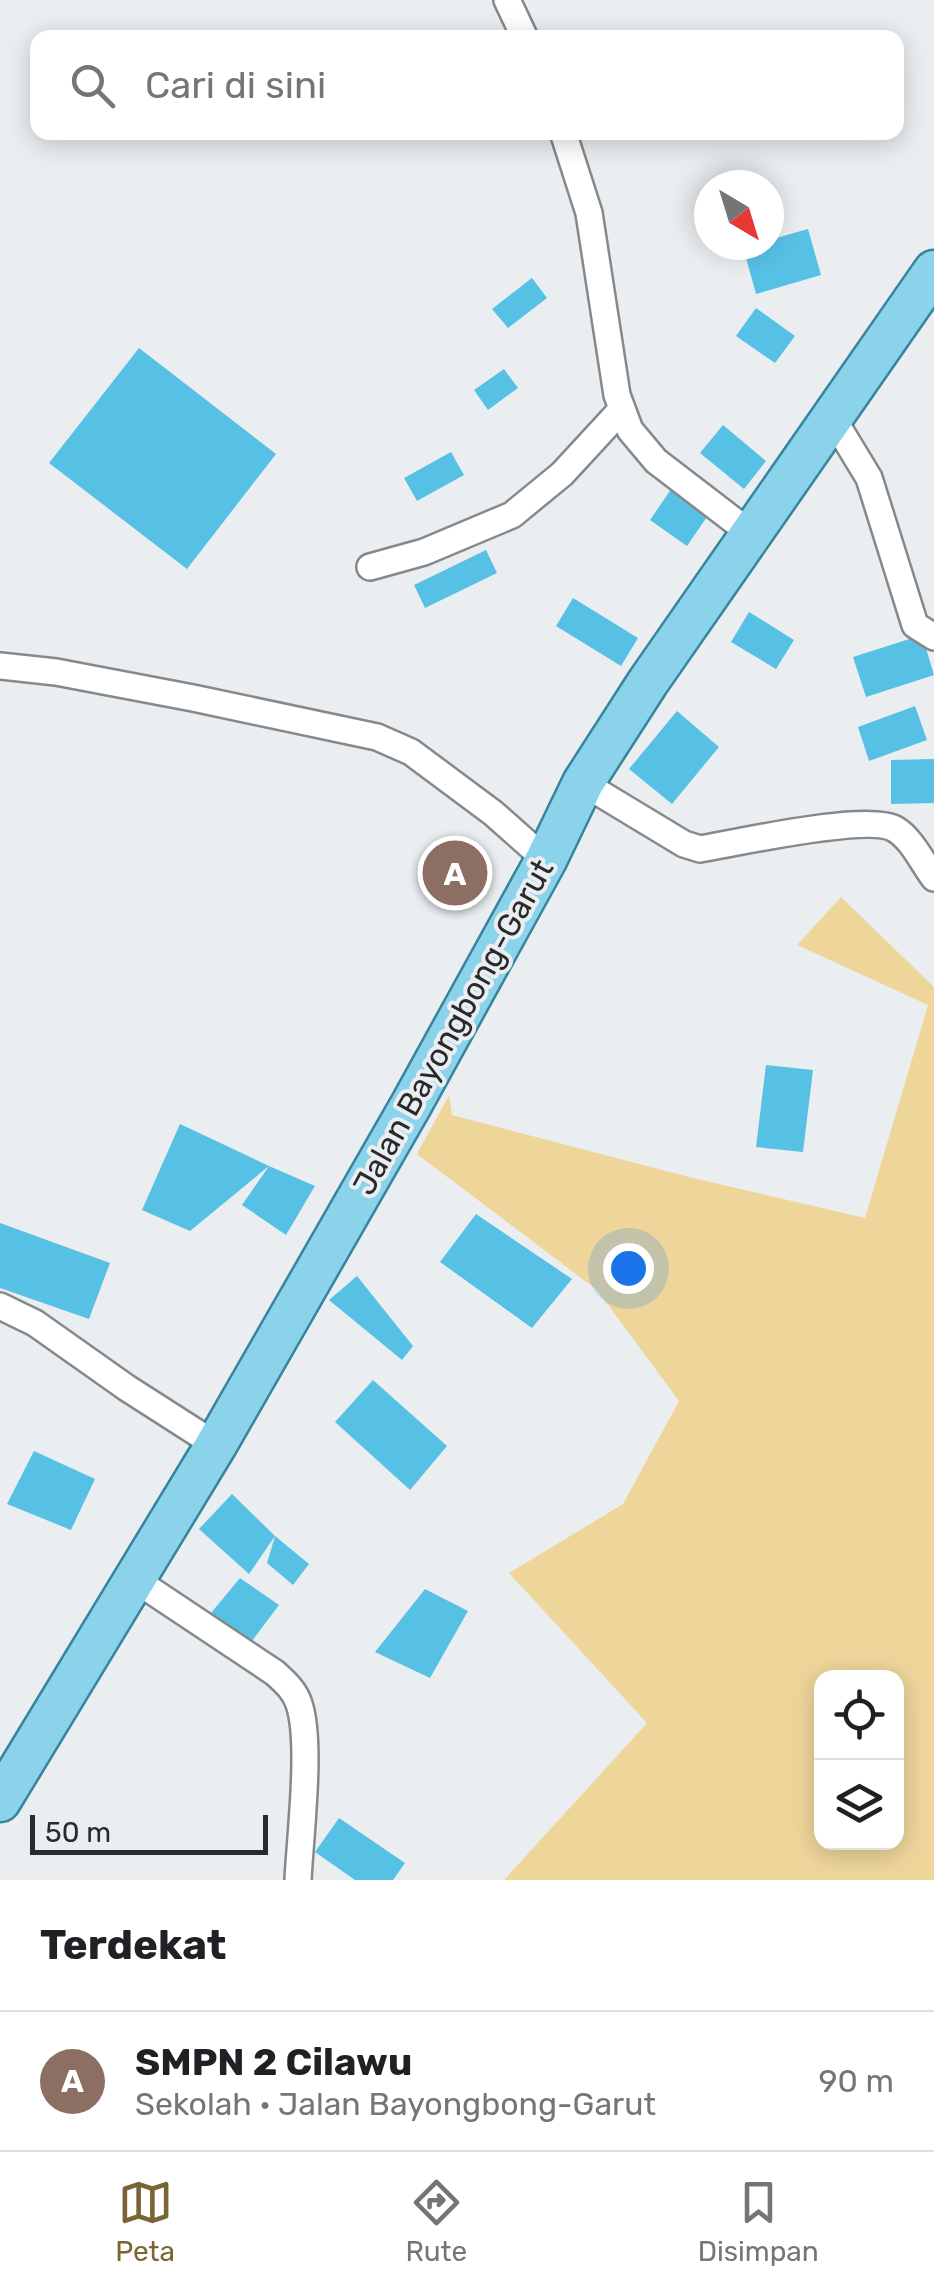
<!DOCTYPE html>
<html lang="id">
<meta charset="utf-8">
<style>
body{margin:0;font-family:Rubik,sans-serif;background:#f6f6f6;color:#202124}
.controls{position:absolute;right:30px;bottom:30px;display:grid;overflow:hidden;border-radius:20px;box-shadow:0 5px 25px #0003}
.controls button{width:90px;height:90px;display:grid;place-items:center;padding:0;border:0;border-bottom:2px solid #e0e0e0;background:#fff;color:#202124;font:50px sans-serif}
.compass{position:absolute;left:694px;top:170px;width:90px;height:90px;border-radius:50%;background:#fff;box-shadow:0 5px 25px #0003;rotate:142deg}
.scale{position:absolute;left:30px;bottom:25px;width:238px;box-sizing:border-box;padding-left:10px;border:5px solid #292a2b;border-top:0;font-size:28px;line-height:35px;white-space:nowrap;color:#292a2b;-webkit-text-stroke:8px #eaeef0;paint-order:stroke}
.you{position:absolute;left:628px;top:1268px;width:35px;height:35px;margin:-25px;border:8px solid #fff;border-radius:50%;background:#1a73e8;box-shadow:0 0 0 15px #1a73e833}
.badge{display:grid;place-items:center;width:65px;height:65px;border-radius:50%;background:#796534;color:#fff;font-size:32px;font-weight:700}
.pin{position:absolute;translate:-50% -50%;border:5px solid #fff;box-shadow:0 2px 10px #0006}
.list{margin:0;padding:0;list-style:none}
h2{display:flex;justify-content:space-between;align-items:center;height:130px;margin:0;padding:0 40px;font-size:42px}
h2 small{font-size:32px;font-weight:400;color:#757577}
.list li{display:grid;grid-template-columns:65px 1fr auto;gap:30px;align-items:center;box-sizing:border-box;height:140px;padding:0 40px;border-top:2px solid #e0e0e0}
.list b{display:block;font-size:38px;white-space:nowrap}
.list p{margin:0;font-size:32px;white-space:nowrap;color:#757577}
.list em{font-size:32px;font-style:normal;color:#757577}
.icon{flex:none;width:55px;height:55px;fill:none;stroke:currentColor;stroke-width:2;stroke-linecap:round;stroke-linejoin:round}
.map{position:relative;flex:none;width:934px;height:1880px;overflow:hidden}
.search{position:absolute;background:#fff;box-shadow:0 5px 25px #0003;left:30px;right:30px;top:30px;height:110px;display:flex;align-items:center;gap:25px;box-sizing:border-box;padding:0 35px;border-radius:20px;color:#757577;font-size:38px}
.sheet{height:270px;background:#fff}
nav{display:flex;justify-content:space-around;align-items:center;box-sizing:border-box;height:140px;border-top:2px solid #e0e0e0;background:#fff;font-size:28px;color:#757577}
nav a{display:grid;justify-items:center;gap:5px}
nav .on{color:#796534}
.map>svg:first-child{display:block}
.green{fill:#eed69b;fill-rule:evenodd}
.building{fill:#57c0e5}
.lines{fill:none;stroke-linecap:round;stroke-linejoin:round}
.minor-casing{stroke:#86898b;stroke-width:30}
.primary-casing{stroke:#37849e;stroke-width:45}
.minor{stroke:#fff;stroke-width:25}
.primary{stroke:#8bd3ea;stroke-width:40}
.labels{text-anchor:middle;stroke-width:8;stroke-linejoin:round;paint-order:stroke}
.street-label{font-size:32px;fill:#292a2b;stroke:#eaeef0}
</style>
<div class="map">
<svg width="934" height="1880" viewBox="0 0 934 1880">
<rect width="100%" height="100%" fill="#eaeef0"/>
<path class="green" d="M841,897L934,987V1880H504L647,1723L509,1573L623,1504L679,1401L597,1290L417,1154L449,1095L452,1115L693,1178L865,1218L928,1005L797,945ZM822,1678H896V1842H822Z"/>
<path class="building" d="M808,229L821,275L756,294L743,247L769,245V240Z
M532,278L547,298L508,328L492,309Z
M756,308L795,336L775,363L736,336Z
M139,348L276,454L187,569L49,463Z
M504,369L518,388L488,410L474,390Z
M723,425L766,461L744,489L700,453Z
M451,452L464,475L417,501L404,478Z
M674,485L711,511L687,546L650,520Z
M486,550L497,573L425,608L414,585Z
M573,598L638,638L621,666L556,626Z
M749,612L794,640L776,669L731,642Z
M922,635L934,675L866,697L853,657Z
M915,706L927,740L869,761L858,727Z
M677,711L719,747L672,804L629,769Z
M934,759V803L891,804V760Z
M766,1065L813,1070L803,1152L756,1147Z
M180,1124L269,1166L190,1231L142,1210Z
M269,1166L315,1186L286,1235L242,1205Z
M476,1214L572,1279L532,1328L440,1262Z
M0,1223L110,1263L89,1319L0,1288Z
M357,1276L413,1346L402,1360L329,1300Z
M373,1380L447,1446L410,1490L335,1422Z
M34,1451L95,1479L71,1530L7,1504Z
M232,1494L275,1536L249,1574L199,1529Z
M275,1536L309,1564L293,1585L267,1563Z
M240,1578L279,1605L252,1641L211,1613Z
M425,1589L468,1611L430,1678L375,1652Z
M339,1818L405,1863L393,1880H355L315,1852Z"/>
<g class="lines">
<g class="minor-casing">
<path id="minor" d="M507,0L525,38
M563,132L589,213L617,395L630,430L656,461L750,533
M832,417L869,478L915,625L934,637
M370,567L424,552L512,515L562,474L622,409
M0,666L56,672L193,698L377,737L411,752L493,813L546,860
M583,783L684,844L700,849C736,843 868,813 895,829C912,839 922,862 934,878
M0,1306L35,1323L127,1388L216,1445
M134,1579L275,1673C285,1682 295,1691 299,1704C312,1742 300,1837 298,1880"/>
</g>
<g class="primary-casing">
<path id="primary" d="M0,1801L216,1445L411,1105L546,860L583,783L648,682L934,271"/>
</g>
<use href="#minor" class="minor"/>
<use href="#primary" class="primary"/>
</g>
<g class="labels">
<g class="street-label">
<text transform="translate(453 1027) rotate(-61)" y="11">Jalan Bayongbong-Garut</text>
</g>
</g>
</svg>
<div class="controls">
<button><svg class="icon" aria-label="locate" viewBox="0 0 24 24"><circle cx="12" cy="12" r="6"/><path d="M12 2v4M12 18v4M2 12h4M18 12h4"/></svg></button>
<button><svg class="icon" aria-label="layers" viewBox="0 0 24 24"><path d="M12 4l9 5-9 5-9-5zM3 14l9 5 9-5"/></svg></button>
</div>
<svg class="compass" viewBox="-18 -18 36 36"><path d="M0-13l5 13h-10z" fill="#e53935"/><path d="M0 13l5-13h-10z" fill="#757577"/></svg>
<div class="scale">50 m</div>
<div class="you"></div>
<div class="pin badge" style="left:455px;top:873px;background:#8d6e63">A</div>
<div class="search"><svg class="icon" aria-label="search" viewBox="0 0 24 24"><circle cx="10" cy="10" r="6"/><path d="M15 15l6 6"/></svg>Cari di sini</div>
</div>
<section class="sheet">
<h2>Terdekat<small></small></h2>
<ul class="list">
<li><span class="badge" style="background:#8d6e63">A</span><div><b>SMPN 2 Cilawu</b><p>Sekolah · Jalan Bayongbong-Garut</p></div><em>90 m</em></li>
</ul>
</section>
<nav>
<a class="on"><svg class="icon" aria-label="map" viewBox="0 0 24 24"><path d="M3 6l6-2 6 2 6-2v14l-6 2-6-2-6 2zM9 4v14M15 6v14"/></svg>Peta</a>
<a><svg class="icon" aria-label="directions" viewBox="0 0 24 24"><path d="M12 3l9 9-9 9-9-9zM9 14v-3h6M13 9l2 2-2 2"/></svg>Rute</a>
<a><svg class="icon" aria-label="saved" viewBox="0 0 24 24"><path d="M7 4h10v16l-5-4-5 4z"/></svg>Disimpan</a>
</nav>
